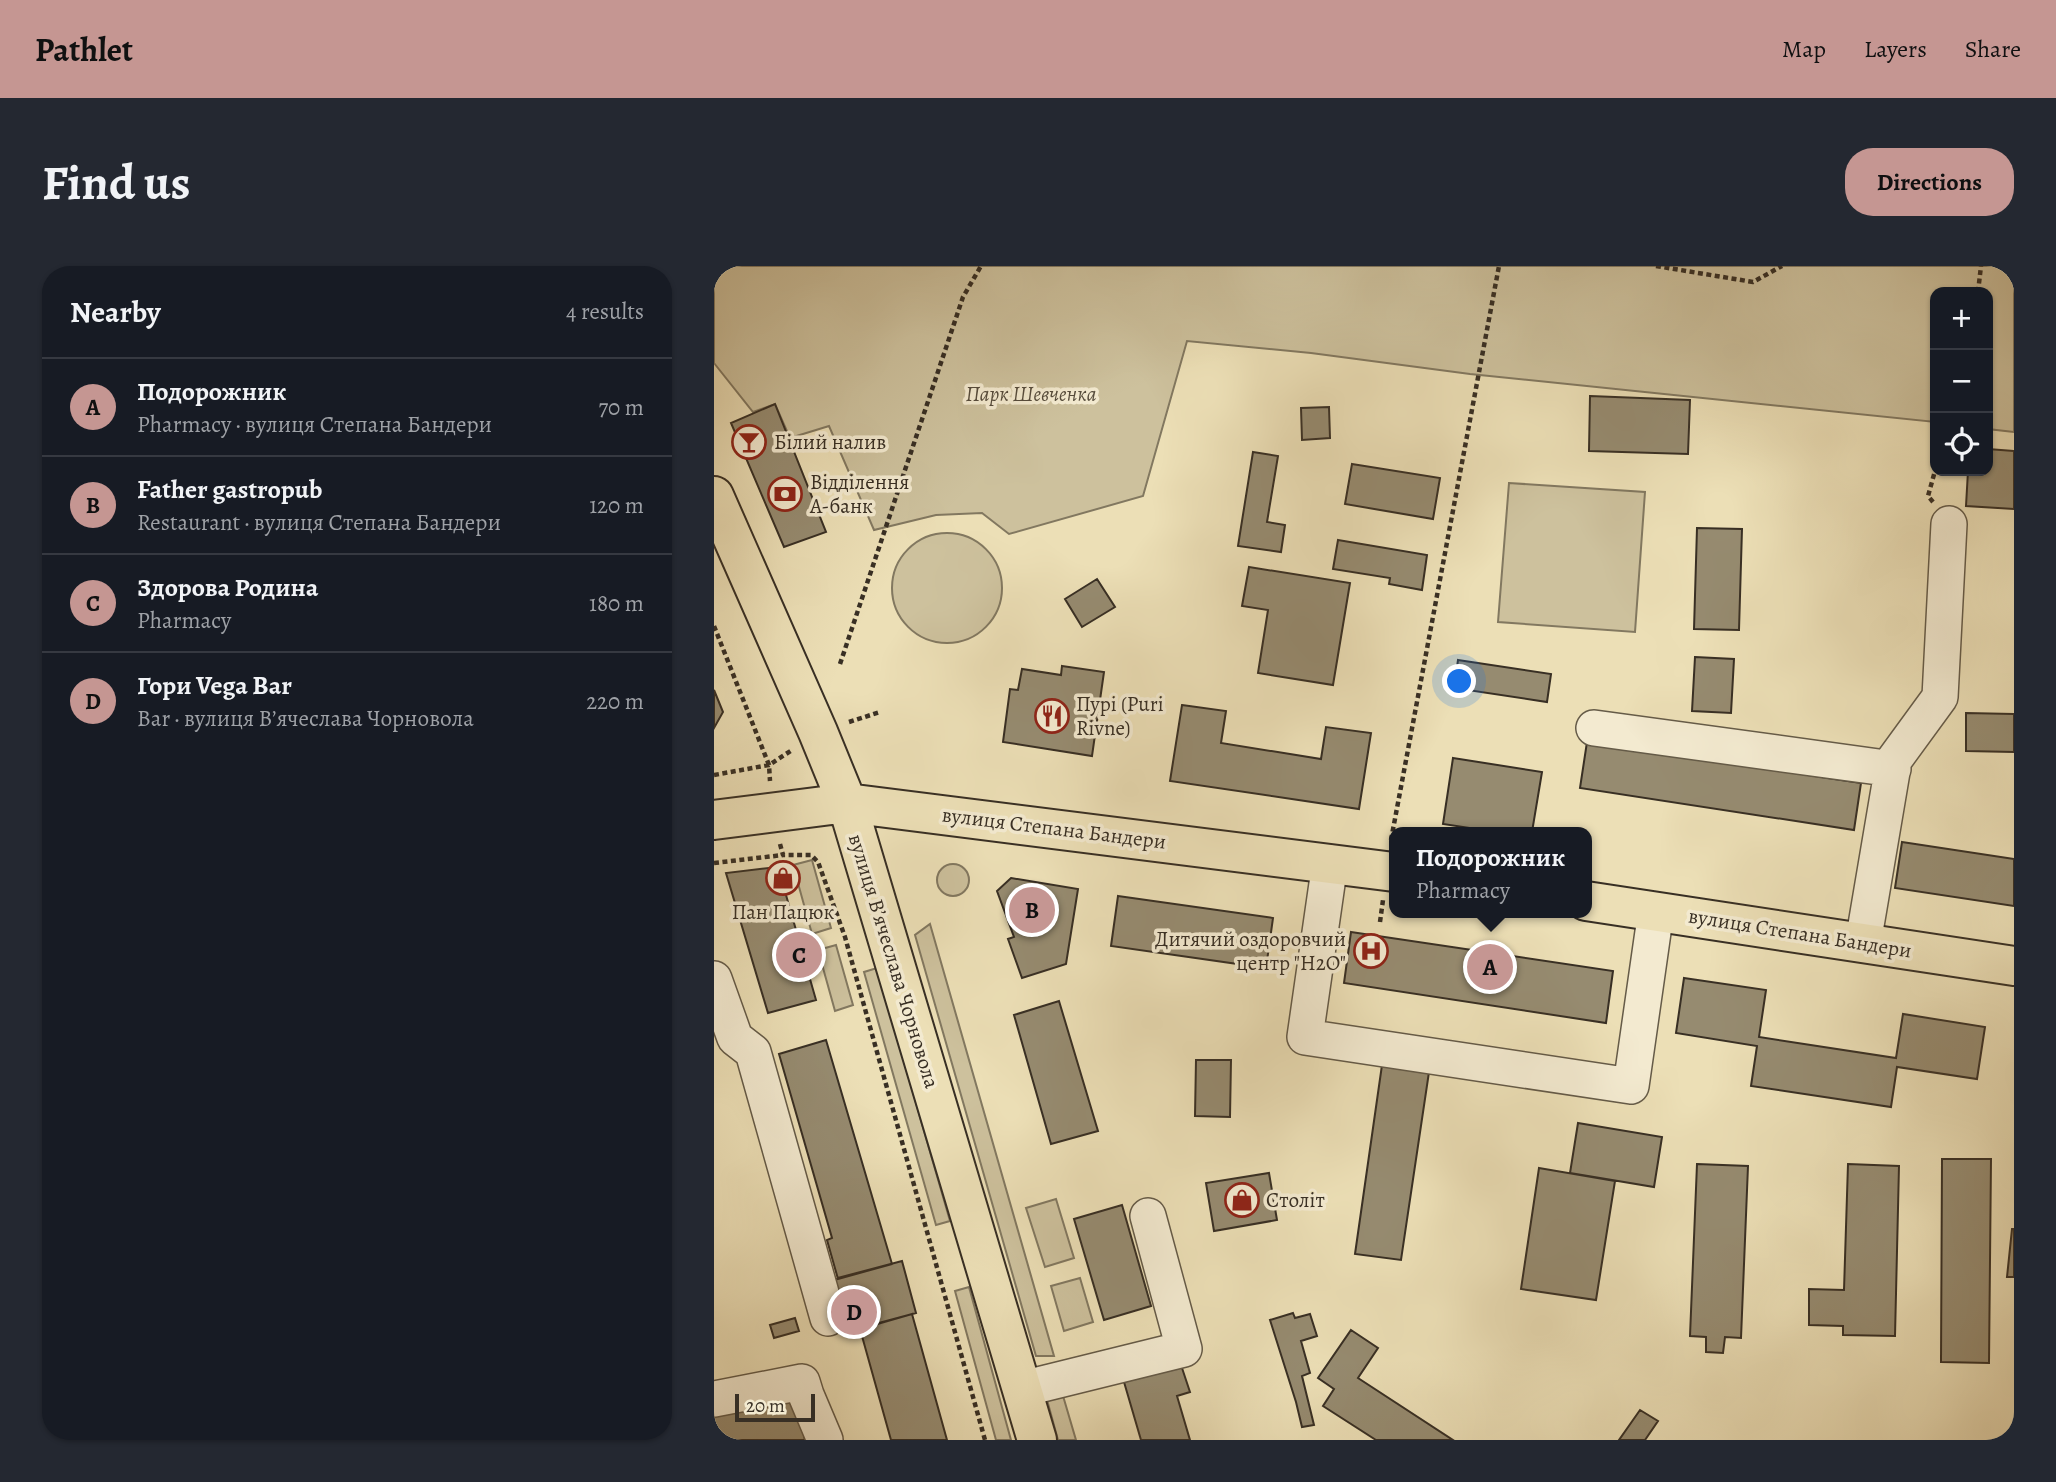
<!DOCTYPE html>
<meta charset="utf-8">
<style>
body{margin:0;font-family:Alegreya,serif;background:#242831;color:#f1f3f6}
.controls{position:absolute;right:21px;top:21px;display:grid;overflow:hidden;border-radius:14px;box-shadow:0 2px 5px #0004}
.controls button{width:63px;height:63px;display:grid;place-items:center;padding:0;border:0;border-bottom:2px solid #363941;background:#171b24;color:#f1f3f6;font:35px sans-serif}
.scale{position:absolute;left:21px;bottom:18px;width:80px;box-sizing:border-box;padding-left:7px;border:4px solid #382f24;border-top:0;font-size:19px;line-height:24px;white-space:nowrap;color:#382f24;-webkit-text-stroke:5px #f3ead0;paint-order:stroke}
.you{position:absolute;left:746px;top:416px;width:24px;height:24px;margin:-18px;border:5px solid #fff;border-radius:50%;background:#1a73e8;box-shadow:0 0 0 10px #1a73e833}
.badge{display:grid;place-items:center;width:46px;height:46px;border-radius:50%;background:#c59692;color:#111;font-size:23px;font-weight:700}
.pin{position:absolute;translate:-50% -50%;border:4px solid #fff;box-shadow:0 2px 7px #0006}
.popup{position:absolute;left:675px;top:561px;width:203px;height:91px;box-sizing:border-box;display:grid;place-content:center;border-radius:14px;background:#171b24;filter:drop-shadow(0 2px 5px #0005);font-size:23px;white-space:nowrap;color:#9ea1a6}
.popup b{font-size:26px;color:#f1f3f6}
.popup::after{content:'';position:absolute;left:50%;top:100%;margin-left:-14px;border:14px solid transparent;border-top-color:#171b24}
.list{margin:0;padding:0;list-style:none}
h2{display:flex;justify-content:space-between;align-items:center;height:91px;margin:0;padding:0 28px;font-size:30px}
h2 small{font-size:23px;font-weight:400;color:#9ea1a6}
.list li{display:grid;grid-template-columns:46px 1fr auto;gap:21px;align-items:center;box-sizing:border-box;height:98px;padding:0 28px;border-top:2px solid #363941}
.list b{display:block;font-size:26px;white-space:nowrap}
.list p{margin:0;font-size:23px;white-space:nowrap;color:#9ea1a6}
.list em{font-size:23px;font-style:normal;color:#9ea1a6}
.icon{flex:none;width:38px;height:38px;fill:none;stroke:currentColor;stroke-width:2;stroke-linecap:round;stroke-linejoin:round}
.map{position:relative;flex:none;width:1300px;height:1174px;overflow:hidden;border-radius:28px}
header{display:flex;align-items:center;gap:42px;box-sizing:border-box;height:98px;padding:0 35px;background:#c59692;color:#111}
header strong{font-size:33px}
nav{display:flex;gap:38px;margin-inline-start:auto;font-size:24px}
.intro{display:flex;align-items:center;justify-content:space-between;box-sizing:border-box;height:168px;padding:0 42px}
h1{margin:0;font-size:49px}
.button{padding:18px 32px;border-radius:28px;background:#c59692;color:#111;font-size:24px;font-weight:700}
main{display:flex;gap:42px;padding:0 42px}
aside{flex:1;background:#171b24;border-radius:28px;box-shadow:0 2px 5px #0004}
.map>svg:first-child{display:block}
.green{fill:#cdc19d;stroke:#827860;stroke-width:2}
.building{fill:#968b70;stroke:#382f24;stroke-width:2}
.lines{fill:none;stroke-linecap:round;stroke-linejoin:round}
.minor-casing{stroke:#655b48;stroke-width:38}
.major-casing{stroke:#382f24;stroke-width:42}
.path{stroke:#382f24;stroke-width:4.5;stroke-dasharray:5 3.5;stroke-linecap:butt}
.minor{stroke:#f3ead0;stroke-width:35}
.major{stroke:#ecdfb6;stroke-width:38}
.labels{text-anchor:middle;stroke-width:7;stroke-linejoin:round;paint-order:stroke}
.park-label{font-size:21px;font-style:italic;fill:#564c3c;stroke:#f3ead0}
.poi-label{font-size:21px;fill:#382f24;stroke:#f3ead0;text-anchor:start}
.street-label{font-size:21px;fill:#382f24;stroke:#f3ead0}
</style>
<header>
<strong>Pathlet</strong>
<nav><a>Map</a><a>Layers</a><a>Share</a></nav>
</header>
<div class="intro"><h1>Find us</h1><a class="button">Directions</a></div>
<main>
<aside>
<h2>Nearby<small>4 results</small></h2>
<ul class="list">
<li><span class="badge">A</span><div><b>Подорожник</b><p>Pharmacy · вулиця Степана Бандери</p></div><em>70 m</em></li>
<li><span class="badge">B</span><div><b>Father gastropub</b><p>Restaurant · вулиця Степана Бандери</p></div><em>120 m</em></li>
<li><span class="badge">C</span><div><b>Здорова Родина</b><p>Pharmacy</p></div><em>180 m</em></li>
<li><span class="badge">D</span><div><b>Гори Vega Bar</b><p>Bar · вулиця Вʼячеслава Чорновола</p></div><em>220 m</em></li>
</ul>
</aside>
<div class="map">
<svg width="1300" height="1174" viewBox="0 0 1300 1174">
<rect width="100%" height="100%" fill="#ecdfb6"/>
<filter id="stains"><feTurbulence type="fractalNoise" baseFrequency=".00286" numOctaves="4"/><feColorMatrix values="0 0 0 0 .2 0 0 0 0 .09 0 0 0 0 .02 0 0 0 .5 -.17"/></filter>
<radialGradient id="worn" r=".72"><stop offset=".6" stop-color="#630" stop-opacity="0"/><stop offset="1" stop-color="#630" stop-opacity=".3"/></radialGradient>
<path class="green" d="M0,0H1300V166L1274,163V26H1221V156L756,108L597,87L473,75L429,230L295,268L268,247L222,249L160,264L115,160L76,172L61,138L39,146L0,97Z
M795,217L931,226L921,366L784,356Z
M178 322a55 55 0 1 1 110 0a55 55 0 1 1-110 0Z
M98,594L117,662L98,668L79,599Z
M223 614a16 16 0 1 1 32 0a16 16 0 1 1-32 0Z
M216,658L340,1090H322L201,669Z
M122,679L139,739L121,745L104,684Z
M163,702L236,955L222,959L150,706Z
M342,933L360,992L331,1001L312,942Z
M366,1012L379,1056L350,1065L337,1020Z
M255,1021L297,1174H282L241,1025Z
M347,1123L362,1174H344L332,1130Z"/>
<path class="building" d="M876,130L976,134L974,188L875,185Z
M61,138L112,266L70,281L17,157Z
M615,141L616,172L588,174L587,142Z
M1274,183L1300,185V243L1252,240L1254,205H1274Z
M539,186L564,190L553,256L571,259L567,286L524,280Z
M638,198L726,212L719,253L631,238Z
M983,262L1028,263L1025,364L980,363Z
M624,274L713,289L708,324L675,318L676,312L619,303Z
M535,301L636,317L619,419L544,407L554,344L528,340Z
M383,313L401,341L368,361L351,333Z
M981,391L1020,393L1017,447L978,445Z
M744,394L837,408L833,436L740,422Z
M348,400L390,406L378,490L289,476L296,423L304,424L308,403L347,409Z
M0,424L9,446L0,462Z
M468,439L512,445L507,477L607,493L612,461L657,467L645,543L456,515Z
M1252,447L1300,448V486L1252,485Z
M873,476L1147,517L1140,564L866,522Z
M739,492L828,506L818,566H782L729,558Z
M1188,576L1300,593V640L1181,622Z
M64,601L102,734L54,747L12,607Z
M297,612L364,623L352,698L308,712L294,673L300,671L283,625Z
M404,630L559,652L552,702L397,680Z
M637,666L899,705L892,757L630,717Z
M970,712L1052,724L1045,771L1182,792L1189,748L1271,761L1263,813L1183,801L1177,841L1037,820L1043,780L962,767Z
M345,735L384,865L337,878L300,749Z
M112,774L178,998L124,1013L113,974L118,972L65,788Z
M482,794H517L516,851L481,850Z
M668,799L715,806L687,994L641,988Z
M864,857L948,871L940,921L856,907Z
M1228,893H1277L1275,1097L1227,1096Z
M983,898L1034,900L1027,1072L1011,1071L1009,1087L992,1086V1071L976,1070Z
M1134,898L1185,900L1181,1070L1129,1069V1060L1095,1059V1023L1130,1024Z
M825,902L901,915L882,1034L807,1023Z
M555,907L563,954L500,965L492,917Z
M408,939L437,1040L390,1054L360,953Z
M1298,963H1300V1011H1293Z
M188,995L202,1047L135,1065L120,1013Z
M579,1047L581,1052L596,1048L603,1070L587,1075L596,1107L588,1110L600,1159L588,1161L582,1136L556,1054Z
M198,1048L233,1174H177L146,1063Z
M81,1052L85,1065L60,1072L56,1059Z
M637,1064L664,1082L644,1112L739,1174H662L609,1140L620,1123L604,1112Z
M467,1099L476,1126L463,1130L476,1174H427L410,1116Z
M82,1127L91,1174H0V1142Z
M926,1144L944,1155L931,1174H905Z"/>
<g class="lines">
<g class="minor-casing">
<path id="minor" d="M880,462L1179,503
M616,597L591,771L917,820L942,645
M1149,677L1180,494L1226,431L1235,258
M0,713L21,772L39,786L114,1052
M308,1123L470,1083L434,950
M0,1133L88,1116L92,1129L111,1174"/>
</g>
<g class="major-casing">
<path id="major" d="M0,230L104,466L133,537L323,1174
M0,554L133,537L680,606
M872,635L1300,700"/>
</g>
<path class="path" d="M942,0L1039,16L1068,0
M1264,26L1267,0
M1219,236L1214,230L1221,205
M0,360L55,499L56,515
M126,398L249,31L267,0
M135,456L166,446
M0,509L55,499L78,484
M677,574L785,0
M66,578L69,589H97L104,596L131,671L271,1174
M0,597L69,589
M666,656L669,634"/>
<use href="#minor" class="minor"/>
<use href="#major" class="major"/>
</g>
<defs>
<g id="bar-ring" transform="scale(1.75)"><circle r="9.5" fill="#f3ead0" stroke="#8f2418" stroke-width="1.5"/><path d="M-6-5H6L.8 .8V4.5H3.5V6h-7V4.5H-.8V.8Z" fill="#8f2418"/></g>
<g id="bank-ring" transform="scale(1.75)"><circle r="9.5" fill="#f3ead0" stroke="#8f2418" stroke-width="1.5"/><path d="M-6-4H6V4H-6ZM0-2.3a2.3 2.3 0 1 0 0 4.6a2.3 2.3 0 1 0 0-4.6Z" fill="#8f2418"/></g>
<g id="restaurant-ring" transform="scale(1.75)"><circle r="9.5" fill="#f3ead0" stroke="#8f2418" stroke-width="1.5"/><path d="M-5-6h1v4h1v-4h1v4h1v-4h1v5L-1.5 .5V6h-2V.5L-5-1ZM5-6V6H3V1.5H1.5Q1.5-4 5-6Z" fill="#8f2418"/></g>
<g id="shop-ring" transform="scale(1.75)"><circle r="9.5" fill="#f3ead0" stroke="#8f2418" stroke-width="1.5"/><path d="M-5-2.5h2.3a2.7 3.5 0 0 1 5.4 0H5L5.5 6h-11ZM-1.5-2.5h3a1.5 2.3 0 0 0-3 0Z" fill="#8f2418"/></g>
<g id="hospital-ring" transform="scale(1.75)"><circle r="9.5" fill="#f3ead0" stroke="#8f2418" stroke-width="1.5"/><path d="M-5-5h3v3.5h4V-5h3V5h-3V1.5h-4V5h-3Z" fill="#8f2418"/></g>
</defs>
<g fill-rule="evenodd">
<use href="#bar-ring" x="35" y="176"/>
<use href="#bank-ring" x="71" y="228"/>
<use href="#restaurant-ring" x="338" y="450"/>
<use href="#shop-ring" x="69" y="612"/>
<use href="#hospital-ring" x="657" y="685"/>
<use href="#shop-ring" x="528" y="934"/>
</g>
<g class="labels">
<g class="park-label">
<text x="317" y="135">Парк Шевченка</text>
</g>
<g class="poi-label">
<text x="60" y="183">Білий налив</text>
<text x="96" y="223">Відділення<tspan x="96" dy="24">А-банк</tspan></text>
<text x="362" y="445">Пурі (Puri<tspan x="362" dy="24">Rivne)</tspan></text>
<text x="69" y="653" text-anchor="middle">Пан Пацюк</text>
<text x="632" y="680" text-anchor="end">Дитячий оздоровчий<tspan x="632" dy="24">центр "H2O"</tspan></text>
<text x="552" y="941">Століт</text>
</g>
<g class="street-label">
<text transform="translate(340 562) rotate(7)" y="7">вулиця Степана Бандери</text>
<text transform="translate(1086 667) rotate(9)" y="7">вулиця Степана Бандери</text>
<text transform="translate(180 695) rotate(73)" y="7">вулиця Вʼячеслава Чорновола</text>
</g>
</g>
<rect width="100%" height="100%" filter="url(#stains)"/>
<rect width="100%" height="100%" fill="url(#worn)"/>
</svg>
<div class="controls">
<button>+</button>
<button>−</button>
<button><svg class="icon" aria-label="locate" viewBox="0 0 24 24"><circle cx="12" cy="12" r="6"/><path d="M12 2v4M12 18v4M2 12h4M18 12h4"/></svg></button>
</div>
<div class="scale">20 m</div>
<div class="you"></div>
<div class="pin badge" style="left:776px;top:701px">A</div>
<div class="popup"><b>Подорожник</b>Pharmacy</div>
<div class="pin badge" style="left:318px;top:644px">B</div>
<div class="pin badge" style="left:85px;top:689px">C</div>
<div class="pin badge" style="left:140px;top:1046px">D</div>
</div>
</main>
